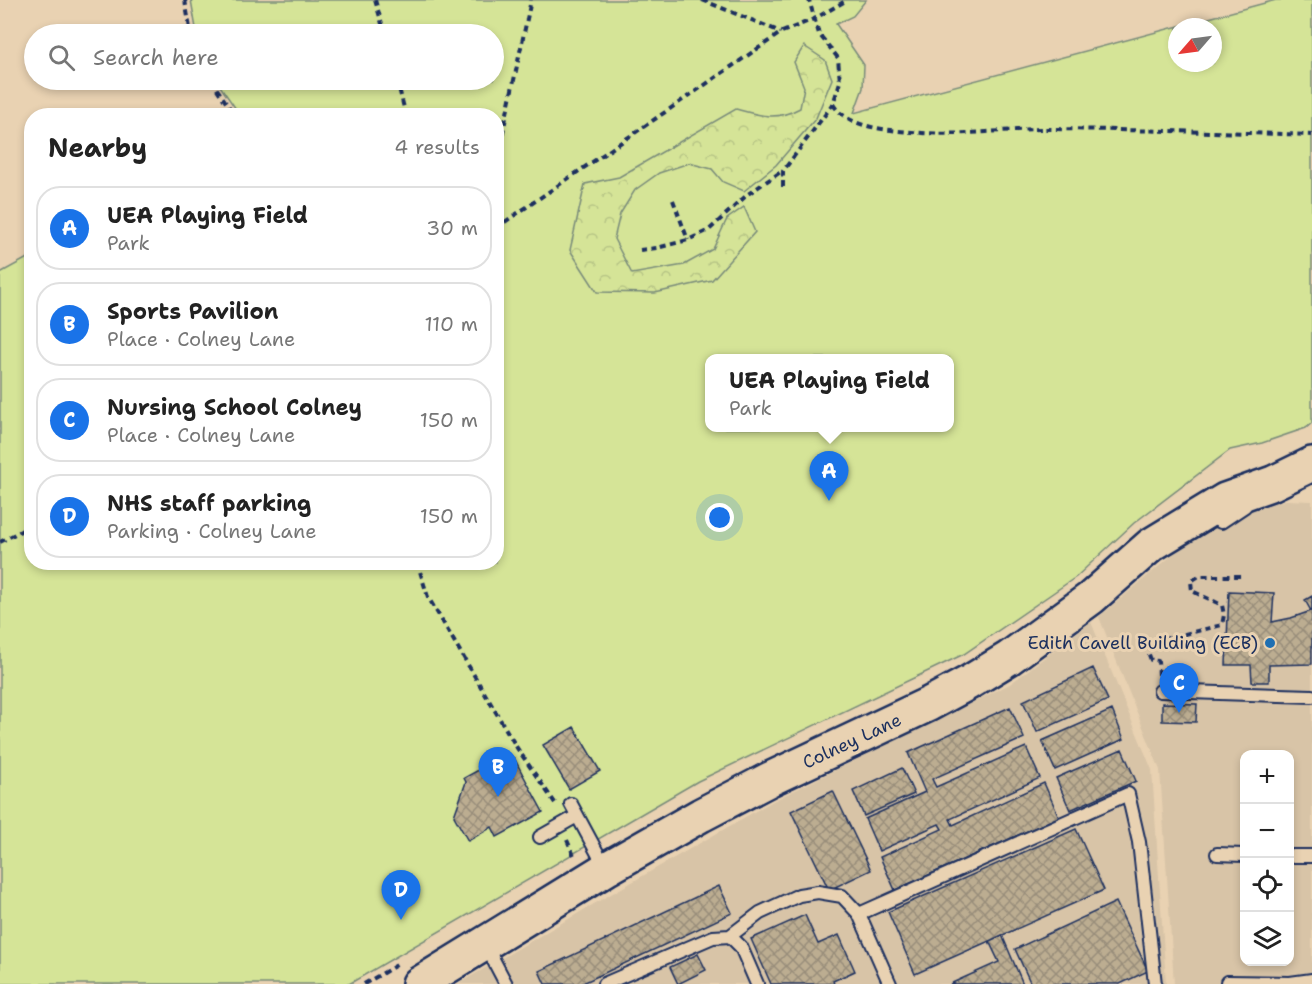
<!DOCTYPE html>
<meta charset="utf-8">
<style>
body{margin:0;font-family:"Shantell Sans",sans-serif;background:#f6f6f6;color:#222}
.controls{position:absolute;right:18px;bottom:18px;display:grid;overflow:hidden;border-radius:12px;box-shadow:0 3px 9px #0003}
.controls button{width:54px;height:54px;display:grid;place-items:center;padding:0;border:0;border-bottom:2px solid #e0e0e0;background:#fff;color:#222;font:30px sans-serif}
.compass{position:absolute;left:1168px;top:18px;width:54px;height:54px;border-radius:50%;background:#fff;box-shadow:0 3px 9px #0003;rotate:242deg}
.you{position:absolute;left:720px;top:518px;width:21px;height:21px;margin:-15px;border:4px solid #fff;border-radius:50%;background:#1a73e8;box-shadow:0 0 0 9px #1a73e833}
.badge{display:grid;place-items:center;width:39px;height:39px;border-radius:50%;background:#1a73e8;color:#fff;font-size:20px;font-weight:700}
.pin{position:absolute;translate:-50% -50px;filter:drop-shadow(0 2px 3px #0008)}
.pin::after{content:'';position:absolute;top:32px;width:21px;height:18px;background:inherit;clip-path:polygon(0 0,100% 0,50% 100%)}
.popup{position:absolute;left:705px;top:354px;width:249px;height:78px;box-sizing:border-box;display:grid;place-content:center;border-radius:12px;background:#fff;filter:drop-shadow(0 2px 4px #0005);font-size:20px;white-space:nowrap;color:#767676}
.popup b{font-size:22px;color:#222}
.popup::after{content:'';position:absolute;left:50%;top:100%;margin-left:-12px;border:12px solid transparent;border-top-color:#fff}
.list{margin:0;padding:0;list-style:none}
h2{display:flex;justify-content:space-between;align-items:center;height:78px;margin:0;padding:0 24px;font-size:26px}
h2 small{font-size:20px;font-weight:400;color:#767676}
.list li{display:grid;grid-template-columns:39px 1fr auto;gap:18px;align-items:center;box-sizing:border-box;height:84px;margin:0 12px 12px;padding:0 12px;border:2px solid #e0e0e0;border-radius:24px}
.list b{display:block;font-size:22px;white-space:nowrap}
.list p{margin:0;font-size:20px;white-space:nowrap;color:#767676}
.list em{font-size:20px;font-style:normal;color:#767676}
.icon{flex:none;width:33px;height:33px;fill:none;stroke:currentColor;stroke-width:2;stroke-linecap:round;stroke-linejoin:round}
.map{position:relative;flex:none;width:1312px;height:984px;overflow:hidden}
.search{position:absolute;background:#fff;box-shadow:0 3px 9px #0003;left:24px;top:24px;width:480px;height:66px;display:flex;align-items:center;gap:15px;box-sizing:border-box;padding:0 21px;border-radius:33px;color:#767676;font-size:22px}
.panel{position:absolute;background:#fff;box-shadow:0 3px 9px #0003;left:24px;top:108px;width:480px;height:462px;border-radius:24px}
.map>svg:first-child{display:block}
.built{fill:#d8c4a7;fill-rule:evenodd}
.green{fill:#d5e497;stroke:#788a7a;stroke-width:1.5;fill-rule:evenodd}
.forest{fill:url(#forest-crowns);stroke:#788a7a;stroke-width:1.5}
.building{fill:url(#building-cross-hatch);stroke:#1b2f5e;stroke-width:1.5}
.lines{fill:none;stroke-linecap:round;stroke-linejoin:round}
.lane-casing{stroke:#1b2f5e;stroke-width:16}
.secondary-casing{stroke:#1b2f5e;stroke-width:38}
.path{stroke:#1b2f5e;stroke-width:4;stroke-dasharray:6 4.5;stroke-linecap:butt}
.lane{stroke:#e9d2b2;stroke-width:12}
.secondary{stroke:#e9d2b2;stroke-width:33}
.poi-dot{fill:#1f6fb2;stroke:#e9d2b2;stroke-width:2}
.labels{text-anchor:middle;stroke-width:6;stroke-linejoin:round;paint-order:stroke}
.poi-label{font-size:18px;fill:#1b2f5e;stroke:#e9d2b2;text-anchor:end}
.street-label{font-size:18px;fill:#1b2f5e;stroke:#e9d2b2}
</style>
<div class="map">
<svg width="1312" height="984" viewBox="0 0 1312 984">
<defs>
<pattern id="forest-crowns" width="20" height="18" patternUnits="userSpaceOnUse" patternTransform="scale(1.5)"><rect width="20" height="18" fill="#d5e497"/><path d="M2 6a3 3 0 1 1 6 0M12 15a3 3 0 1 1 6 0" fill="none" stroke="#b6c485"/></pattern>
<pattern id="building-cross-hatch" width="8" height="8" patternUnits="userSpaceOnUse" patternTransform="scale(1.5)"><rect width="8" height="8" fill="#bcad91"/><path d="M0 0l8 8M0 8l8-8" fill="none" stroke="#988d7a"/></pattern>
</defs>
<rect width="100%" height="100%" fill="#e9d2b2"/>
<filter id="ink" filterUnits="userSpaceOnUse"><feTurbulence type="fractalNoise" baseFrequency=".0167" numOctaves="2"/><feDisplacementMap in="SourceGraphic" scale="12" xChannelSelector="R" yChannelSelector="G"/><feConvolveMatrix kernelMatrix="1 2 1 2 8 2 1 2 1" color-interpolation-filters="sRGB"/></filter>
<g filter="url(#ink)">
<path class="built" d="M1286,500L1312,501V984H1174L1160,770L1099,617L1189,541L1240,512ZM1244,754H1290V962H1244Z
M1091,622L1152,770L1166,984H458L599,901L773,801L1010,684Z"/>
<path class="green" d="M191,0H866L853,16L836,24L864,65L863,88L854,113L1276,0H1312V423L1306,428L1262,443L1230,450L1134,523L1076,577L964,654L698,781L349,984H0V273L31,256L32,562H496V116L240,115L216,80H494V34H197ZM1177,27H1213V63H1177ZM709,358H949V428H709Z"/>
<path class="forest" d="M804,46L825,60L832,79L816,118L776,165L744,191L723,182L712,169L689,163L659,173L635,190L620,214L614,239L632,274L684,265L713,249L727,219L744,207L755,232L712,280L655,293L597,292L570,250L585,184L619,177L736,109C762,116 776,121 800,108L804,87L794,62Z"/>
<path class="building" d="M1229,591L1274,593L1272,622L1291,618L1311,611L1305,600L1312,596V664L1269,665V682H1252L1251,665H1226Z
M1093,668L1108,700L1037,732L1023,701Z
M1162,703L1197,704L1196,722L1162,721Z
M1010,707L1024,738L932,779L936,787L1026,747L1040,778L950,819L953,825L1044,783L1059,817L895,890L880,857L942,829L939,824L879,851L865,819L925,792L908,753Z
M1112,710L1124,739L1055,770L1042,741Z
M574,727L600,771L569,789L543,745Z
M1122,749L1136,781L1070,810L1056,778Z
M514,758L543,812L497,837L492,827L468,841L454,816L466,782L464,778L493,762L497,768Z
M902,768L914,794L864,816L853,791Z
M833,791L871,870L829,890L791,811Z
M1076,829L1104,890L915,974L888,912Z
M719,886L732,913L581,984H545L539,971Z
M1116,902L1148,971L1120,984H1031L1015,949Z
M805,915L818,944L839,935L855,971L833,981L834,984H771L751,939Z
M1002,935L1023,984H950L999,962L989,941Z
M698,954L706,970L678,984L670,967Z"/>
<g class="lines">
<g class="lane-casing">
<path id="lane" d="M1206,515L1221,522L1245,506
M1160,691L1312,696
M571,804L606,869
M540,837L577,816
M1217,854L1244,855
M1290,856H1312
M730,936L760,913L799,895L818,892L842,896L859,914
M485,944L506,984
M1227,982L1290,983L1312,980
M604,984L713,937L730,936L741,947L757,984
M890,984L859,914L1128,794L1139,842L1155,984"/>
</g>
<g class="secondary-casing">
<path id="secondary" d="M419,984L606,869L701,815L770,779L929,704L968,683L1009,658L1091,598L1151,545L1225,500L1273,483L1312,464"/>
</g>
<path class="path" d="M185,0L191,34
M375,0L385,34
M702,0L781,32
M211,80L235,116
M397,80L406,116
M833,104C847,128 887,130 912,132C957,137 1003,129 1048,129C1136,130 1224,132 1312,135
M496,165L531,0
M783,187V171L833,104L840,82L838,58L819,34L809,0
M673,200L688,240
M496,228L782,32L814,19L847,0
M640,250L657,248L688,240L709,230L748,194L782,171
M0,542L32,525
M417,562L428,597L517,748L555,803
M1159,675L1158,661L1151,660L1148,652L1152,642L1222,625L1224,615L1222,605L1192,591L1191,581L1199,576H1244
M567,840L575,858
M364,984L400,963"/>
<use href="#lane" class="lane"/>
<use href="#secondary" class="secondary"/>
</g>
</g>
<circle class="poi-dot" cx="1270" cy="643" r="6"/>
<g class="labels">
<g class="poi-label">
<text x="1258" y="649">Edith Cavell Building (ECB)</text>
</g>
<g class="street-label">
<text transform="translate(852 741) rotate(-25)" y="6">Colney Lane</text>
</g>
</g>
</svg>
<div class="controls">
<button>+</button>
<button>−</button>
<button><svg class="icon" aria-label="locate" viewBox="0 0 24 24"><circle cx="12" cy="12" r="6"/><path d="M12 2v4M12 18v4M2 12h4M18 12h4"/></svg></button>
<button><svg class="icon" aria-label="layers" viewBox="0 0 24 24"><path d="M12 4l9 5-9 5-9-5zM3 14l9 5 9-5"/></svg></button>
</div>
<svg class="compass" viewBox="-18 -18 36 36"><path d="M0-13l5 13h-10z" fill="#e53935"/><path d="M0 13l5-13h-10z" fill="#767676"/></svg>
<div class="you"></div>
<div class="pin badge" style="left:829px;top:501px">A</div>
<div class="popup"><b>UEA Playing Field</b>Park</div>
<div class="pin badge" style="left:498px;top:797px">B</div>
<div class="pin badge" style="left:1179px;top:713px">C</div>
<div class="pin badge" style="left:401px;top:920px">D</div>
<div class="search"><svg class="icon" aria-label="search" viewBox="0 0 24 24"><circle cx="10" cy="10" r="6"/><path d="M15 15l6 6"/></svg>Search here</div>
<section class="panel">
<h2>Nearby<small>4 results</small></h2>
<ul class="list">
<li><span class="badge">A</span><div><b>UEA Playing Field</b><p>Park</p></div><em>30 m</em></li>
<li><span class="badge">B</span><div><b>Sports Pavilion</b><p>Place · Colney Lane</p></div><em>110 m</em></li>
<li><span class="badge">C</span><div><b>Nursing School Colney</b><p>Place · Colney Lane</p></div><em>150 m</em></li>
<li><span class="badge">D</span><div><b>NHS staff parking</b><p>Parking · Colney Lane</p></div><em>150 m</em></li>
</ul>
</section>
</div>
